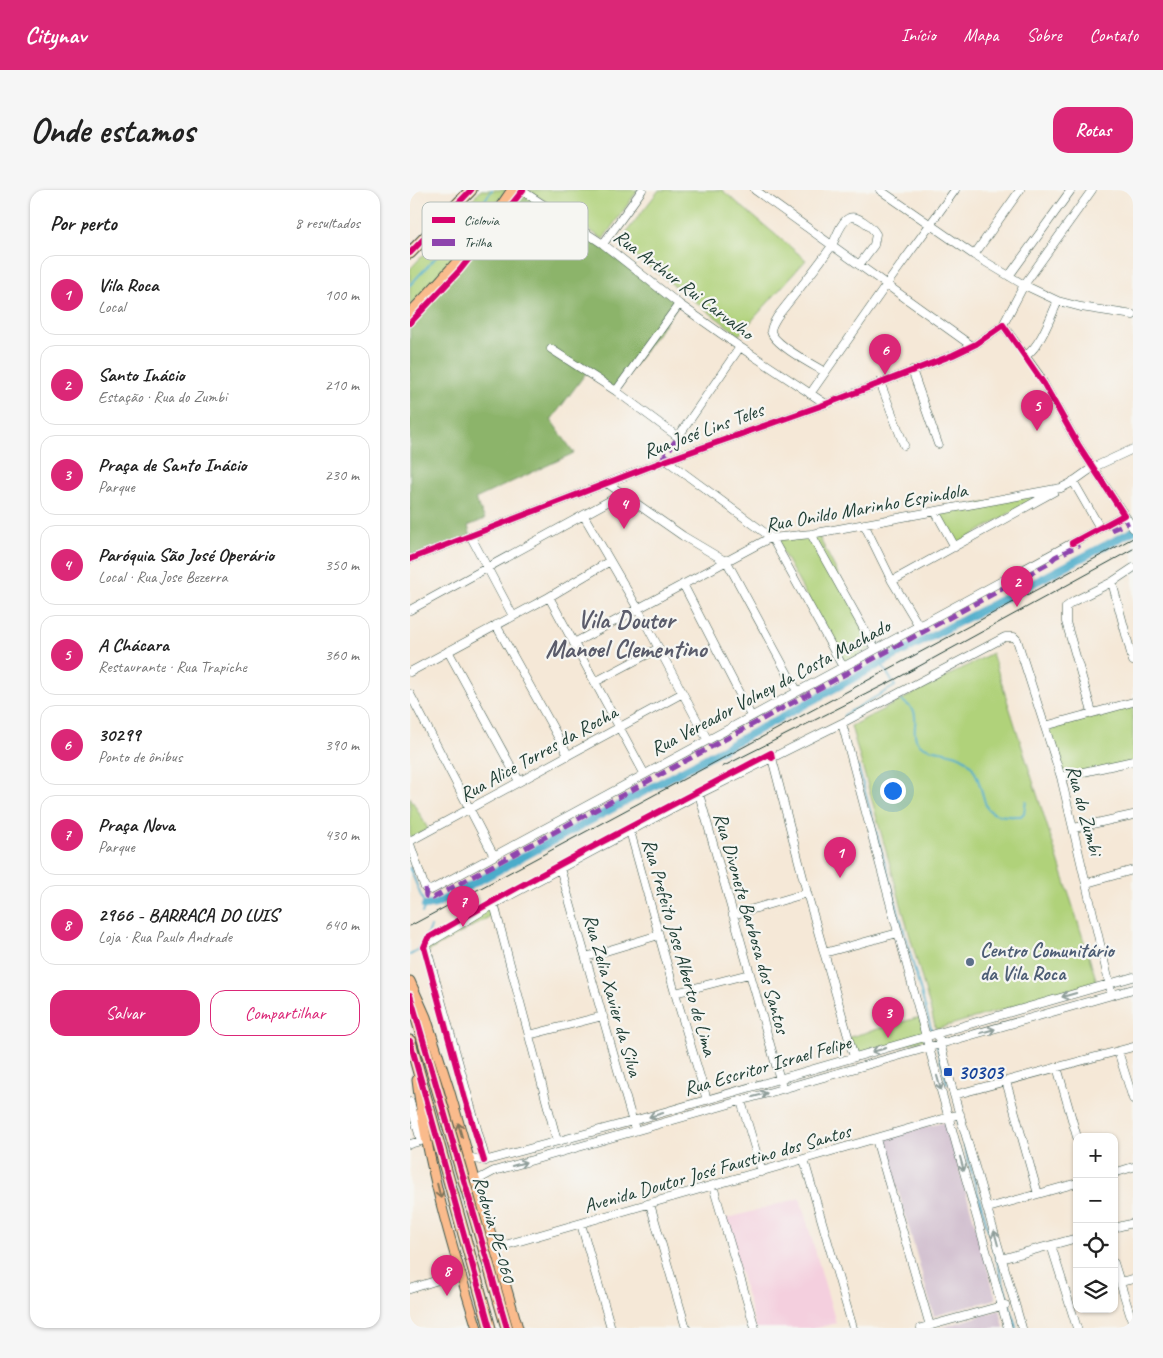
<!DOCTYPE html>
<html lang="pt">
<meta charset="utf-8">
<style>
body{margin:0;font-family:Caveat,sans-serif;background:#f6f6f6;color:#222}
.controls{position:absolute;right:15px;bottom:15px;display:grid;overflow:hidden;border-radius:10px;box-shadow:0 1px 4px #0004}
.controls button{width:45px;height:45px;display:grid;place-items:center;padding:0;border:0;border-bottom:1px solid #e0e0e0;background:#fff;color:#222;font:25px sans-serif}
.you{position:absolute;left:482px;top:600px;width:18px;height:18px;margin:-12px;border:4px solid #fff;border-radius:50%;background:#1a73e8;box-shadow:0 0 0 8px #1a73e833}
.badge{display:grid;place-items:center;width:32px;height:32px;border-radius:50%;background:#db2777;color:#fff;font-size:16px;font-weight:700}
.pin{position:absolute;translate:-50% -41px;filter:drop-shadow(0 1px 2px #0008)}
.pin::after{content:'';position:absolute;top:26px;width:18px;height:15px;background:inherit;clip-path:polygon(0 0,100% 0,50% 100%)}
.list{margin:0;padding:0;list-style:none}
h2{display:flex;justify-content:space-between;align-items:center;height:65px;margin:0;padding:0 20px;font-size:21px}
h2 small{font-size:16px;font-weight:400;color:#767676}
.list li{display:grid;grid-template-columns:32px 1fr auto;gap:15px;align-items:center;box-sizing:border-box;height:80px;margin:0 10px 10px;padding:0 10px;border:1px solid #e0e0e0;border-radius:15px}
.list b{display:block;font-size:19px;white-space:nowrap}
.list p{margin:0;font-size:16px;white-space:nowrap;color:#767676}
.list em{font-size:16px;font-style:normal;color:#767676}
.actions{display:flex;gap:10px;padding:15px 20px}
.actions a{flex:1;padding:11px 0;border:1px solid #db2777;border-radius:15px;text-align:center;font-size:18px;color:#db2777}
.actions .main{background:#db2777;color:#fff}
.icon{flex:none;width:28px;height:28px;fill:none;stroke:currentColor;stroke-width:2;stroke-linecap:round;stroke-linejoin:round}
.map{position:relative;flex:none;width:723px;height:1138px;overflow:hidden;border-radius:15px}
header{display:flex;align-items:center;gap:30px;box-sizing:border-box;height:70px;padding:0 25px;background:#db2777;color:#fff}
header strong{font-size:24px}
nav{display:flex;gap:28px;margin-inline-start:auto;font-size:18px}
.intro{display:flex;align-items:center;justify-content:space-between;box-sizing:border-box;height:120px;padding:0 30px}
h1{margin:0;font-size:35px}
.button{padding:12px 22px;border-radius:15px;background:#db2777;color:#fff;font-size:18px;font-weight:700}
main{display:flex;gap:30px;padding:0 30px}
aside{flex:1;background:#fff;border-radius:15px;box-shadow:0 1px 4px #0004}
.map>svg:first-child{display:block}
.built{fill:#f4cfde}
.industrial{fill:#d0bdce}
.green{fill:#b0d27a;stroke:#688857}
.forest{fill:#8cb46a;stroke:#56784f}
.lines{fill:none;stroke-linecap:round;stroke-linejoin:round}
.stream{stroke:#4bacca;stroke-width:2}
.canal{stroke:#4bacca;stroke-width:8}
.minor-casing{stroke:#3f574c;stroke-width:9}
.major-casing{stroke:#3f574c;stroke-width:11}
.highway-casing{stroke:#3f574c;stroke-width:13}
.minor{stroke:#fff;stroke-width:8}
.major{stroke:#fabb8c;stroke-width:9}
.highway{stroke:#fabb8c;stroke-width:11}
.tram{stroke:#1f3d34;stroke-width:1}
.quiet{stroke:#8e44ad;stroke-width:5;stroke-dasharray:10 5;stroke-linecap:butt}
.cycleway-casing{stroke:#f6f6f2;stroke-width:9}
.cycleway{stroke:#d6006c;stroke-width:6}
.oneway{stroke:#8f9e9a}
.oneway2{stroke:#82765c}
.service-dot{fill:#5c6f8a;stroke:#f6f6f2;stroke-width:2}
.transit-dot{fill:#1a4fb4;stroke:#f6f6f2;stroke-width:2}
.labels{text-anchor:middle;stroke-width:4.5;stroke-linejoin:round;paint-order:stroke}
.street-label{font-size:20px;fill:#1f3d34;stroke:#f6f6f2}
.service-label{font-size:20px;font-weight:bold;fill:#4e5e75;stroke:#f6f6f2;text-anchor:start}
.transit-label{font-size:20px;font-weight:bold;fill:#164399;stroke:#f6f6f2;text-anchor:start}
.district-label{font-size:25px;font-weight:bold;fill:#5a5c6b;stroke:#f6f6f2}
.key{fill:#f6f6f2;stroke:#b6beb9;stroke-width:1}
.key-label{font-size:14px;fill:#1f3d34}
</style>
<header>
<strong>Citynav</strong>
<nav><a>Início</a><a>Mapa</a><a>Sobre</a><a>Contato</a></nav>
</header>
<div class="intro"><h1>Onde estamos</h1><a class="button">Rotas</a></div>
<main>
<aside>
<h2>Por perto<small>8 resultados</small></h2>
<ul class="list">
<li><span class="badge">1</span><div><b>Vila Roca</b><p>Local</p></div><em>100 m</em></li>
<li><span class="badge">2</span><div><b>Santo Inácio</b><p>Estação · Rua do Zumbi</p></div><em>210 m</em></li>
<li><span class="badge">3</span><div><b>Praça de Santo Inácio</b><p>Parque</p></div><em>230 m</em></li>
<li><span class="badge">4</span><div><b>Paróquia São José Operário</b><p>Local · Rua Jose Bezerra</p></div><em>350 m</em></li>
<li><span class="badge">5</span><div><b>A Chácara</b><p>Restaurante · Rua Trapiche</p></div><em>360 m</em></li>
<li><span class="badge">6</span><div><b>30299</b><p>Ponto de ônibus</p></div><em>390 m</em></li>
<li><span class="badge">7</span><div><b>Praça Nova</b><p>Parque</p></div><em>430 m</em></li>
<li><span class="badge">8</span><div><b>2966 - BARRACA DO LUIS</b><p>Loja · Rua Paulo Andrade</p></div><em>640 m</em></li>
</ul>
<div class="actions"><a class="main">Salvar</a><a>Compartilhar</a></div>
</aside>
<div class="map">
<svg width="723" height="1138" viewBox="0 0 723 1138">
<rect width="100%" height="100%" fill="#f6f6f2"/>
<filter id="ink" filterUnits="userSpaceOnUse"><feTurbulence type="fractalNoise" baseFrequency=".02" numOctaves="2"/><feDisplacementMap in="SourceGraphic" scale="10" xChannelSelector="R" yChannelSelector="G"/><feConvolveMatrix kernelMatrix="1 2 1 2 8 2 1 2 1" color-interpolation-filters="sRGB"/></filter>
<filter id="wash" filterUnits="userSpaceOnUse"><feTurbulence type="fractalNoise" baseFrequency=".0096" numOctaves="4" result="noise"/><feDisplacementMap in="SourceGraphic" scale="20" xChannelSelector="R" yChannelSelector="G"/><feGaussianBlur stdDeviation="1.12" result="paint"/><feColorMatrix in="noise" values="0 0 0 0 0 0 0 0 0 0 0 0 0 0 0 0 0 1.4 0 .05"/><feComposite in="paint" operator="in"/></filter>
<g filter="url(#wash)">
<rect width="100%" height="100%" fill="#f5e8d7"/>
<path class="built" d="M390,1008L426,1133L407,1138H346L315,1029Z"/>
<path class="industrial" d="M536,932L586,1109L524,1126L473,947Z
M590,1120L594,1138H530Z"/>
<path class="green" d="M71,0H96L63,45C58,33 53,31 42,31Z
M118,0H228L193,49Z
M249,0H312L396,70L329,145L208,53Z
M44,41L48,43L52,54C41,78 19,97 0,116V79L31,46Z
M633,303L545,356L527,321Z
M407,343L465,456L434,475L365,348Z
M582,463L687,792L526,839L441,536Z
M723,516V576L652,590L637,538Z
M0,607L18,639L0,649Z
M84,714L86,723L17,762V754Z
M510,827L516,849L446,868L440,847Z"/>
<path class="forest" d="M103,0H111L193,54L269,114L206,200L176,183L141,230L164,263L65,309L75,329L58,336L61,347L0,369V124Z"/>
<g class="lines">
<path class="stream" d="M58,33L82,0
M0,95L46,46
M491,510C495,513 500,516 503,520C509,529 501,541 507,551C516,564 543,558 557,571C569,582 571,603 577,618C586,628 598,626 611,626L614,623L616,611
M435,529L434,525L485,496L471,473
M448,577L522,842
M0,678L15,716L12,723
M0,765L9,760L21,737
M527,856L537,893
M548,933L606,1138"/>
<path class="canal" d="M15,716L26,714L492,462L723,341"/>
</g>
</g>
<g filter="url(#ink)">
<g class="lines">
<g class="minor-casing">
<path id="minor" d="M111,0L193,54L269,114L330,157L416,214
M345,0L562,156
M470,0L564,65L614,95L648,111L671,117L723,125
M193,54L232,0
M564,65L610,0
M599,86L661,0
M593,135L629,185L669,256L723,338
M141,159L206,201L268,247L330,157
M616,166C632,153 639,130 648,111
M502,180L528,254
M415,182C403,175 363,154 361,141C361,136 365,131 367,127C385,104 404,81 421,57C426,49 430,32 439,28C447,24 462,37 466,44L464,55L449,75
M470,192L494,255
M206,201L269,114
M400,204L477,94L545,0
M256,270L362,348L433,477
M663,291L690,338
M197,293L273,346L315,371
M525,321L545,357
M174,326L228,419L297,549
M454,334L482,391L509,436
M401,344L465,459
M61,347L103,426
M0,369L249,273L416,214L543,165L566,154L593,135L614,95L682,0
M316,370L387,501
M482,391L645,301
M702,392L723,471
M273,394L341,526
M139,407L234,583
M0,420L212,304
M86,435L158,565
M164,453L356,350L362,348L401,344L651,298L661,293L682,278L723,259
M38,461L109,591
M0,482L139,407L200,371
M185,492L249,458
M0,504L84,666
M682,522L656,432V417L664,411L702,392L723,378
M432,533L519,858L598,1138
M635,536L723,512
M362,568L397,703L444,867
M651,587L723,571
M289,604L371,893
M664,638L723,625
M220,641L265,803L297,910
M0,651L271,504
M0,654L15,698L21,700L714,325
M150,678L224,936
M677,693L723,680
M84,714L147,951
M323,725L397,703
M414,763L488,743
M176,767L249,745
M265,803L339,784
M119,845L193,826
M529,849L544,905L612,1138
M708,861L723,909
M647,877L667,947
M596,891L628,1004
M544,905L723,857
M331,911L352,982
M0,912L11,951
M466,949L520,1136
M0,954L14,950
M58,967L74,971L223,931L723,787
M394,970L443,1138
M76,971L16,756L17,754L84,714L289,604L434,532L595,447H604L607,450L651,587L702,805
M704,983L723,977
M66,994L71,988L84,981L723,799
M303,996L345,1138
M240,1014L276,1138
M578,1018L667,993
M171,1034L201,1138
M704,1038L723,1033
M641,1055L667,1138
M85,1058L550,924
M591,1069L667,1048
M704,1073L723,1134
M710,1092L723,1089
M0,1099L50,1083
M511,1138L595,1115"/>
</g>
<g class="major-casing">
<path id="major" d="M0,791L16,827L39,899L108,1138
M7,890C17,974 42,1057 67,1138"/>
</g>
<g class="highway-casing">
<path id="highway" d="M26,36C46,33 56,41 59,61
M0,63L61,0
M0,124C38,85 73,45 103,0
M0,805L97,1138
M0,851L80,1138"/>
</g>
<use href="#minor" class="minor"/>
<use href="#major" class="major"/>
<use href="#highway" class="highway"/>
<path class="tram" d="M312,577L484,490L723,359
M0,736L723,348"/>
<path class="quiet" d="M251,271L268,247
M701,340L719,332
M15,698L16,706L23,708L638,374L645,367L669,355"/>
<g class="cycleway-casing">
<path id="cycleway" d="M0,63L61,0
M0,133L50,80L113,0
M0,369L249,273L416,214L543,165L566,154L593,135L634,194L669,256L714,325L662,353
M0,805L97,1138
M0,851L80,1138
M74,971L55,909L14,757L18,748C131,683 246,623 361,563L362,568"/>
</g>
<use href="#cycleway" class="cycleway"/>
</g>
<defs><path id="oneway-shaft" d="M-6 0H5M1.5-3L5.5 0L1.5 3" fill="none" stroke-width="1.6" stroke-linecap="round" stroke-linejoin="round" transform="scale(1.25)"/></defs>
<g class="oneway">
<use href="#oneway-shaft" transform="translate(659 805) rotate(164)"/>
<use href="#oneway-shaft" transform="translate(578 841) rotate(-16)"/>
<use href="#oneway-shaft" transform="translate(469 860) rotate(164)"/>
<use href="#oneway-shaft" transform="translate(529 893) rotate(74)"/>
<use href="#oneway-shaft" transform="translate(350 905) rotate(-15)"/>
<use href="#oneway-shaft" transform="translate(246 925) rotate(164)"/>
<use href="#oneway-shaft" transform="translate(109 974) rotate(-16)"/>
<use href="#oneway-shaft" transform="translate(552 974) rotate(74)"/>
<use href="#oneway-shaft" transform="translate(586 1048) rotate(-105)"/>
</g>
<g class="oneway2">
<use href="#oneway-shaft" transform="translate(50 940) rotate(-106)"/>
<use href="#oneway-shaft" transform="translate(29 1001) rotate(76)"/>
</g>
</g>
<circle class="service-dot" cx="560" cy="772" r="5"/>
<rect class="transit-dot" x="533" y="877" width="10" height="10" rx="2.5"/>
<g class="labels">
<g class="street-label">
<text transform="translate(274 94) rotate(37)" y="7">Rua Arthur Rui Carvalho</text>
<text transform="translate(293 240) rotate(-20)" y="7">Rua José Lins Teles</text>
<text transform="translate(456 317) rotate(-10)" y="7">Rua Onildo Marinho Espindola</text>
<text transform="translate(360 497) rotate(-28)" y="7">Rua Vereador Volney da Costa Machado</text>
<text transform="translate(128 563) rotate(-29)" y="7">Rua Alice Torres da Rocha</text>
<text transform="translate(675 620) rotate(75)" y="7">Rua do Zumbi</text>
<text transform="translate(342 733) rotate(74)" y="7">Rua Divonete Barbosa dos Santos</text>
<text transform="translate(270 757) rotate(74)" y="7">Rua Prefeito Jose Alberto de Lima</text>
<text transform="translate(203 805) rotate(74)" y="7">Rua Zelia Xavier da Silva</text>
<text transform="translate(357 875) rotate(-16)" y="7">Rua Escritor Israel Felipe</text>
<text transform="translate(307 978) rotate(-16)" y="7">Avenida Doutor José Faustino dos Santos</text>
<text transform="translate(85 1039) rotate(74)" y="7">Rodovia PE-060</text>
</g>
<g class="service-label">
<text x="570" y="767">Centro Comunitário<tspan x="570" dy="23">da Vila Roca</tspan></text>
</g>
<g class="transit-label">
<text x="548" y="889">30303</text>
</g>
<g class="district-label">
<text x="216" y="438">Vila Doutor<tspan x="216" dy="29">Manoel Clementino</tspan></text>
</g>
</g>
<rect x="12" y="12" width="166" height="58" rx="8" class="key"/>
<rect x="22" y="27" width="23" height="6" fill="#d6006c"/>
<rect x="22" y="49" width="23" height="7" fill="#8e44ad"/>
<g class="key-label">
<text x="54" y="35">Ciclovia</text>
<text x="54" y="57">Trilha</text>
</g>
</svg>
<div class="controls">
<button>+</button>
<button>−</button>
<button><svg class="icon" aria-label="locate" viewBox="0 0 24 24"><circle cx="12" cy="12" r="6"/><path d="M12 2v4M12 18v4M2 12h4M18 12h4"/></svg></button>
<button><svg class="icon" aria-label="layers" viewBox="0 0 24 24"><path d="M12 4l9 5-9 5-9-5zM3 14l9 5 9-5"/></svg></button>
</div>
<div class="you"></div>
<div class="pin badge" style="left:430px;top:688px">1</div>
<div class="pin badge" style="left:607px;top:417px">2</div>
<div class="pin badge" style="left:478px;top:848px">3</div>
<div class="pin badge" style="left:214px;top:339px">4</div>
<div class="pin badge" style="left:627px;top:241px">5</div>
<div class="pin badge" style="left:475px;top:185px">6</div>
<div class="pin badge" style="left:53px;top:737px">7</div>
<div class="pin badge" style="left:37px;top:1106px">8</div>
</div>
</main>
